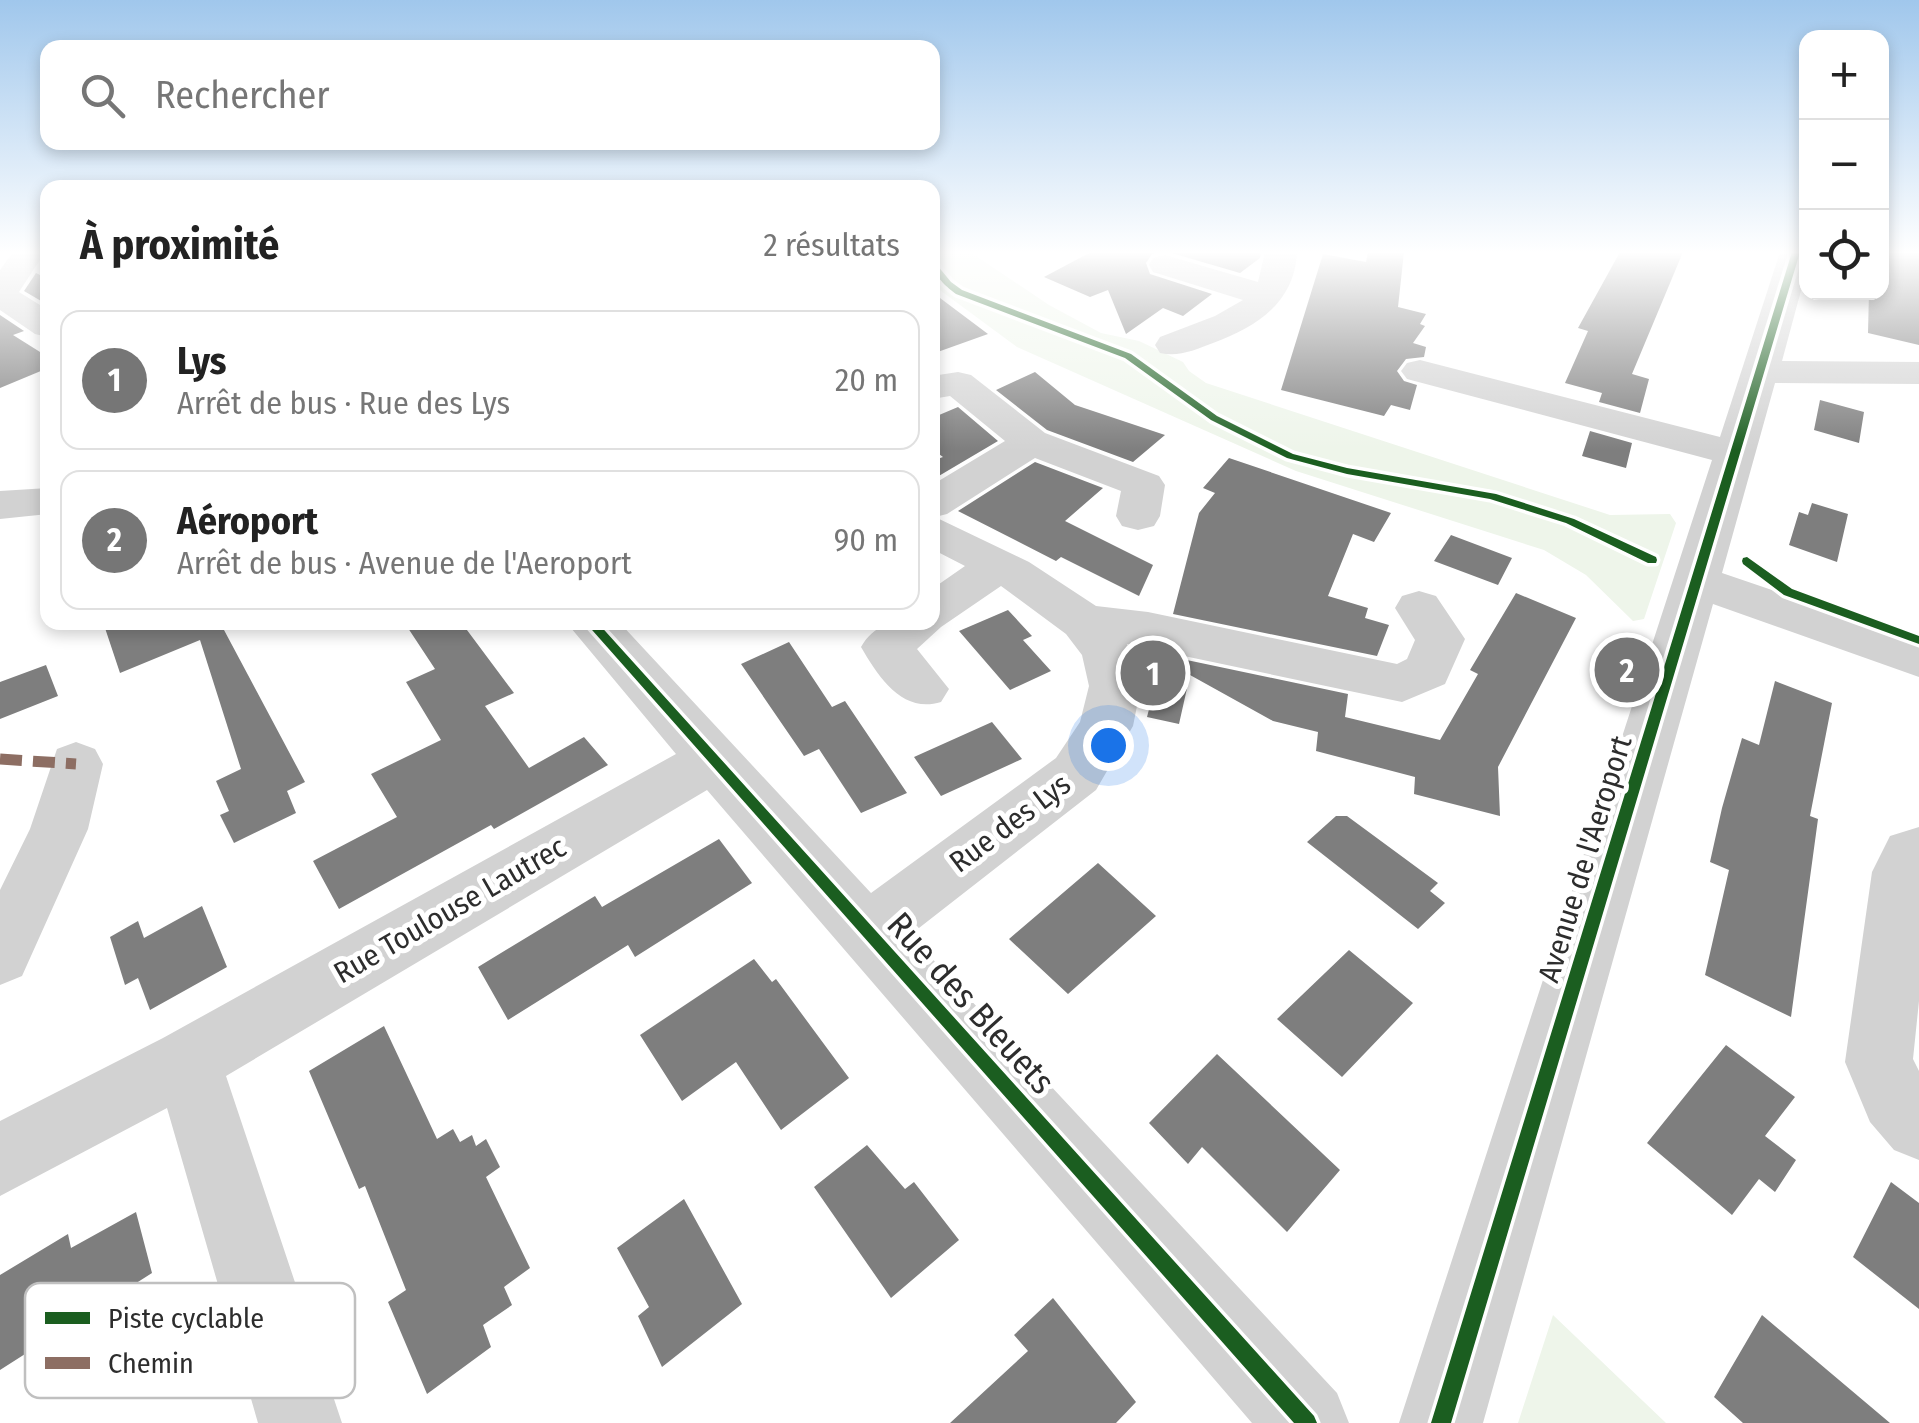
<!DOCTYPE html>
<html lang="fr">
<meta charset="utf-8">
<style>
body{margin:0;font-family:"Fira Sans Condensed",sans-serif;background:#f6f6f6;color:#222}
.controls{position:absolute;right:30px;top:30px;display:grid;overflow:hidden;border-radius:20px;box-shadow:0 5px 15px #0003}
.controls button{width:90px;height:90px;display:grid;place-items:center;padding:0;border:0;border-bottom:2px solid #e0e0e0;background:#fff;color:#222;font:50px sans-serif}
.you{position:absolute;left:1108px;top:745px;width:35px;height:35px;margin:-25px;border:8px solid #fff;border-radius:50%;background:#1a73e8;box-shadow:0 0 0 15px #1a73e833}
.badge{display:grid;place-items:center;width:65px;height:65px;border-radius:50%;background:#767676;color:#fff;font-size:32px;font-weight:700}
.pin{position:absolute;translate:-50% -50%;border:5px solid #fff;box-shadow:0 2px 10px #0006}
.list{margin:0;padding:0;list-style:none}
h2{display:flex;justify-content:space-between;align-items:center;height:130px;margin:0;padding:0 40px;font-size:42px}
h2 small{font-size:32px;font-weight:400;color:#767676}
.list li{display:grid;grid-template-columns:65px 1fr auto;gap:30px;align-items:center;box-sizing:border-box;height:140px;margin:0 20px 20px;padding:0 20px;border:2px solid #e0e0e0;border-radius:20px}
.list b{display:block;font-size:38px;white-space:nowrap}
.list p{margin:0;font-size:32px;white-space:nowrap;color:#767676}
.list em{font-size:32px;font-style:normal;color:#767676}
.icon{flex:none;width:55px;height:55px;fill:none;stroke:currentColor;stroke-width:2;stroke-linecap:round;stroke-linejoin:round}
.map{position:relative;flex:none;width:1919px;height:1423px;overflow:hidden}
.search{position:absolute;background:#fff;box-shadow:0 5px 15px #0003;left:40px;top:40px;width:900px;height:110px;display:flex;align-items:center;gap:25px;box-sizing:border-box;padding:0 35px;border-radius:20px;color:#767676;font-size:38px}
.panel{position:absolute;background:#fff;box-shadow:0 5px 15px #0003;left:40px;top:180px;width:900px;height:450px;border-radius:20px}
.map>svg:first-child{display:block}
.green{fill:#eef5ea}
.building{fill:#7e7e7e}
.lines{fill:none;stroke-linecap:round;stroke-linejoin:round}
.path-far1{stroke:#d2d2d2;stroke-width:4;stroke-dasharray:4 4;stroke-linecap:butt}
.path{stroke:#d2d2d2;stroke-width:5;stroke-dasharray:5 5;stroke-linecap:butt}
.minor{fill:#d2d2d2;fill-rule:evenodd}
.quiet{stroke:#8d6e63;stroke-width:11;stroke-dasharray:22 11;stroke-linecap:butt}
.cycleway-casing{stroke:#fff;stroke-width:7}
.cycleway{fill:#1b5e20;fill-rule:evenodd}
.labels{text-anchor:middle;stroke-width:10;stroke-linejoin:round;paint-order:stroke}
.street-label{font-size:30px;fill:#2d2d2d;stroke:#fff}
.near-street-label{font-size:35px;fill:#2d2d2d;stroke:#fff}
.key{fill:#fff;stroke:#c0c0c0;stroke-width:2.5}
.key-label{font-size:28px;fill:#2d2d2d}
</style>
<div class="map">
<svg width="1919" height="1423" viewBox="0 0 1919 1423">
<rect width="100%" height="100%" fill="#fff"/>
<path class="green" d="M933,252H970L1049,305L1101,333L1139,341L1183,362L1189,371L1206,383L1610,515L1670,514L1676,523L1644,619L1633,621L1586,575L1544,550L1296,471L1017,347L933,285Z
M1553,1315L1666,1423H1518Z"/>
<path class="building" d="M1091,252H1162L1152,254L1146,263L1150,274L1212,294L1183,316L1163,308L1126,334L1108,290L1090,297L1044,277Z
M1168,252H1261L1260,258L1240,273Z
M1368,252H1404L1398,307L1426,314L1420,324L1425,326L1413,343L1426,347L1424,357L1406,359L1397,371L1404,381L1417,385L1410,410L1391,405L1384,416L1281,390L1323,254L1366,262Z
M1620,252H1683L1632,374L1649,379L1640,413L1599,402L1602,393L1565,383L1588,331L1578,328Z
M1882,252H1919V345L1868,333L1869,292H1882Z
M36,273L48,279V305L24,291Z
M932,292L988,334L932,354Z
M0,315L24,331L13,335L48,357V368L0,388Z
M1035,372L1075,405L1165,435L1133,462L1047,430L996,390Z
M1820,400L1864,412L1859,443L1814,430Z
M958,407L998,441L932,480V461L943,457L932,449V418Z
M1590,431L1632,443L1626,468L1582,456Z
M1229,458L1391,513L1374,542L1353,534L1328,596L1368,608L1365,618L1389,625L1377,656L1173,614L1199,513L1215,493L1203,488Z
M1035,462L1103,488L1065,521L1153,565L1139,596L1061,557L1056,561L958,511Z
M1812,503L1848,514L1837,562L1789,545L1799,512L1808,515Z
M1451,535L1512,558L1498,585L1434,561Z
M1516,593L1576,618L1498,767L1500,816L1414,794L1415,777L1316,751L1318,732L1273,721L1190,675L1179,724L1147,717L1163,655L1348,694L1345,717L1440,740L1478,674L1470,670Z
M1008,610L1032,636L1023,640L1051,671L1010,690L959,631Z
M103,622H240L224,630L305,782L287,791L296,813L234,843L220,815L229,811L216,781L241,769L200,640L120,673Z
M404,622H461L514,693L485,706L529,768L584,737L608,765L494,829L491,825L339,909L313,861L397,817L371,774L441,740L406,682L435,669Z
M789,642L832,707L845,701L907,793L861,813L819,749L804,756L741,664Z
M46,665L58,696L0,719V682Z
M1775,681L1832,703L1810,816L1818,819L1791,1017L1705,975L1729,870L1710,862L1722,808L1742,738L1759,745Z
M992,722L1022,759L941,796L914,757Z
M1336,816H1347L1438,883L1430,891L1445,903L1418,929L1307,842Z
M719,839L752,883L635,957L628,945L508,1020L478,967L595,896L602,907Z
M1098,863L1156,916L1068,994L1009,939Z
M202,906L227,967L150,1010L138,978L125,985L110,937L138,921L144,938Z
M1349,950L1413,1003L1342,1077L1277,1019Z
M754,959L772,982L776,979L849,1078L781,1130L736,1062L682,1101L640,1035Z
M384,1026L437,1139L453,1129L460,1142L472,1135L476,1146L486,1139L500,1167L486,1177L530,1268L504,1287L512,1305L483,1325L491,1347L427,1394L388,1302L406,1290L365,1186L359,1189L309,1071Z
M1726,1045L1795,1097L1765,1136L1796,1160L1775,1192L1759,1179L1732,1215L1647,1143Z
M1217,1054L1340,1170L1287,1232L1202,1147L1188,1164L1149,1123Z
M867,1145L905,1189L914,1182L959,1240L891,1298L814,1187Z
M1891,1182L1919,1203V1309L1853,1257Z
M684,1199L742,1304L662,1367L638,1316L649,1307L617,1248Z
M136,1212L152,1273L0,1370V1275L68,1234L71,1248Z
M1053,1298L1136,1402L1116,1423H950L1028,1351L1014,1335Z
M1762,1315L1890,1423H1743L1714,1397Z"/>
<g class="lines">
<path class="path-far1" d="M932,261L948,284L959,292L1128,356L1141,366
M1152,373L1218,418L1279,451"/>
<path class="path" d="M1273,448C1344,480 1419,480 1493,497C1549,510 1600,535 1652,560"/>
<path class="minor" d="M13,252H45L19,292L48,310V337L35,334L0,310V270Z
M1265,252H1297C1295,302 1257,327 1213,343C1195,350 1179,357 1160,353L1155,345L1160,337L1215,316L1243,300L1153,272L1149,265L1153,258L1165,255L1258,282Z
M1780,252H1806V272L1782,361L1919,362V384L1775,383L1722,573L1919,640V677L1713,604L1483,1423H1399L1712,460L1407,379L1401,371L1407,363L1420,360L1720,437Z
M958,372L971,375L1045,433L1159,476L1165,485L1160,516L1154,526L1138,530L1122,526L1116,516L1121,491L1035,458L947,514L935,517L1029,562L1096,606L1148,612L1397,664L1407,659L1415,640L1395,608L1402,596L1419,591L1436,596L1465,639L1445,684L1402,702L1127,644L1141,686L1133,726L1096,790L910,935L1337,1393L1349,1423H1252L707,790L226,1076L342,1423H258L167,1108L0,1196V1121L163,1038L676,754L566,622H619L871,893L1056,758L1080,722L1089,686L1082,655L1066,634L1001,586L941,627L917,649L949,689L941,702C903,714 879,678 861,647C878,618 902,622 932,622V589L965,566L932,549V485L1005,441L950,396L932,399V376Z
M48,488V514L0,519V491Z
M76,742L95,749L103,764L88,829L22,976L0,985V890L30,829L57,749Z
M1919,827V1001L1913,1059L1919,1071V1160L1894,1150L1870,1122L1845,1062L1872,872L1890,836Z"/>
<path class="quiet" d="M0,759L76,764"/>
<g class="cycleway-casing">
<path id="cycleway" d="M1792,252H1800L1451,1423H1431Z
M932,259L951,282L962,290L1131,354L1217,416L1293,454L1347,468L1496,494L1574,519L1656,557L1657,560L1656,563H1648L1566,523L1490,499L1347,474L1287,458L1211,420L1125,358L956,294C944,285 932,274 932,259Z
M1747,557L1792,589L1919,636V644L1784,595L1743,564L1742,561L1743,558Z
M585,622H597L1314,1416L1317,1423H1294Z"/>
</g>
<use href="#cycleway" class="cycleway"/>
</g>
<linearGradient id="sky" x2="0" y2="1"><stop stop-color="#a0c7ec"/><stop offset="0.56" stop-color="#fff"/><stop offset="1" stop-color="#fff" stop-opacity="0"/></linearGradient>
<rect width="1919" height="451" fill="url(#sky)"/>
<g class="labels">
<g class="street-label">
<text transform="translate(1010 823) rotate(-37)" y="10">Rue des Lys</text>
<text transform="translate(1585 859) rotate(-73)" y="10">Avenue de l'Aeroport</text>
<text transform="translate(450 910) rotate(-30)" y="10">Rue Toulouse Lautrec</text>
</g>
<g class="near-street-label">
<text transform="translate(971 1003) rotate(48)" y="12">Rue des Bleuets</text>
</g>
</g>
<rect x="25" y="1283" width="330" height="115" rx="15" class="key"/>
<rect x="45" y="1312" width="45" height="12" fill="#1b5e20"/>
<rect x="45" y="1357" width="45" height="12" fill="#8d6e63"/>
<g class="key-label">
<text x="108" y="1328">Piste cyclable</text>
<text x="108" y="1373">Chemin</text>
</g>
</svg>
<div class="controls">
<button>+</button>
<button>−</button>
<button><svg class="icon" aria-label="locate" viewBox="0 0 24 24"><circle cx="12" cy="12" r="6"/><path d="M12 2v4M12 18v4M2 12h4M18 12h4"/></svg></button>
</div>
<div class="you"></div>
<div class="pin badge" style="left:1153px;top:673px">1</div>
<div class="pin badge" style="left:1627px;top:670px">2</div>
<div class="search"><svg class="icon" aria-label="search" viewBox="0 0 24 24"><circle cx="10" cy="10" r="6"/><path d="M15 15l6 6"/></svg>Rechercher</div>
<section class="panel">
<h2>À proximité<small>2 résultats</small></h2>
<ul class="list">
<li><span class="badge">1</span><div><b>Lys</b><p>Arrêt de bus · Rue des Lys</p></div><em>20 m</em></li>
<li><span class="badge">2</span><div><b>Aéroport</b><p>Arrêt de bus · Avenue de l'Aeroport</p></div><em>90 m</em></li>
</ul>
</section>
</div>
